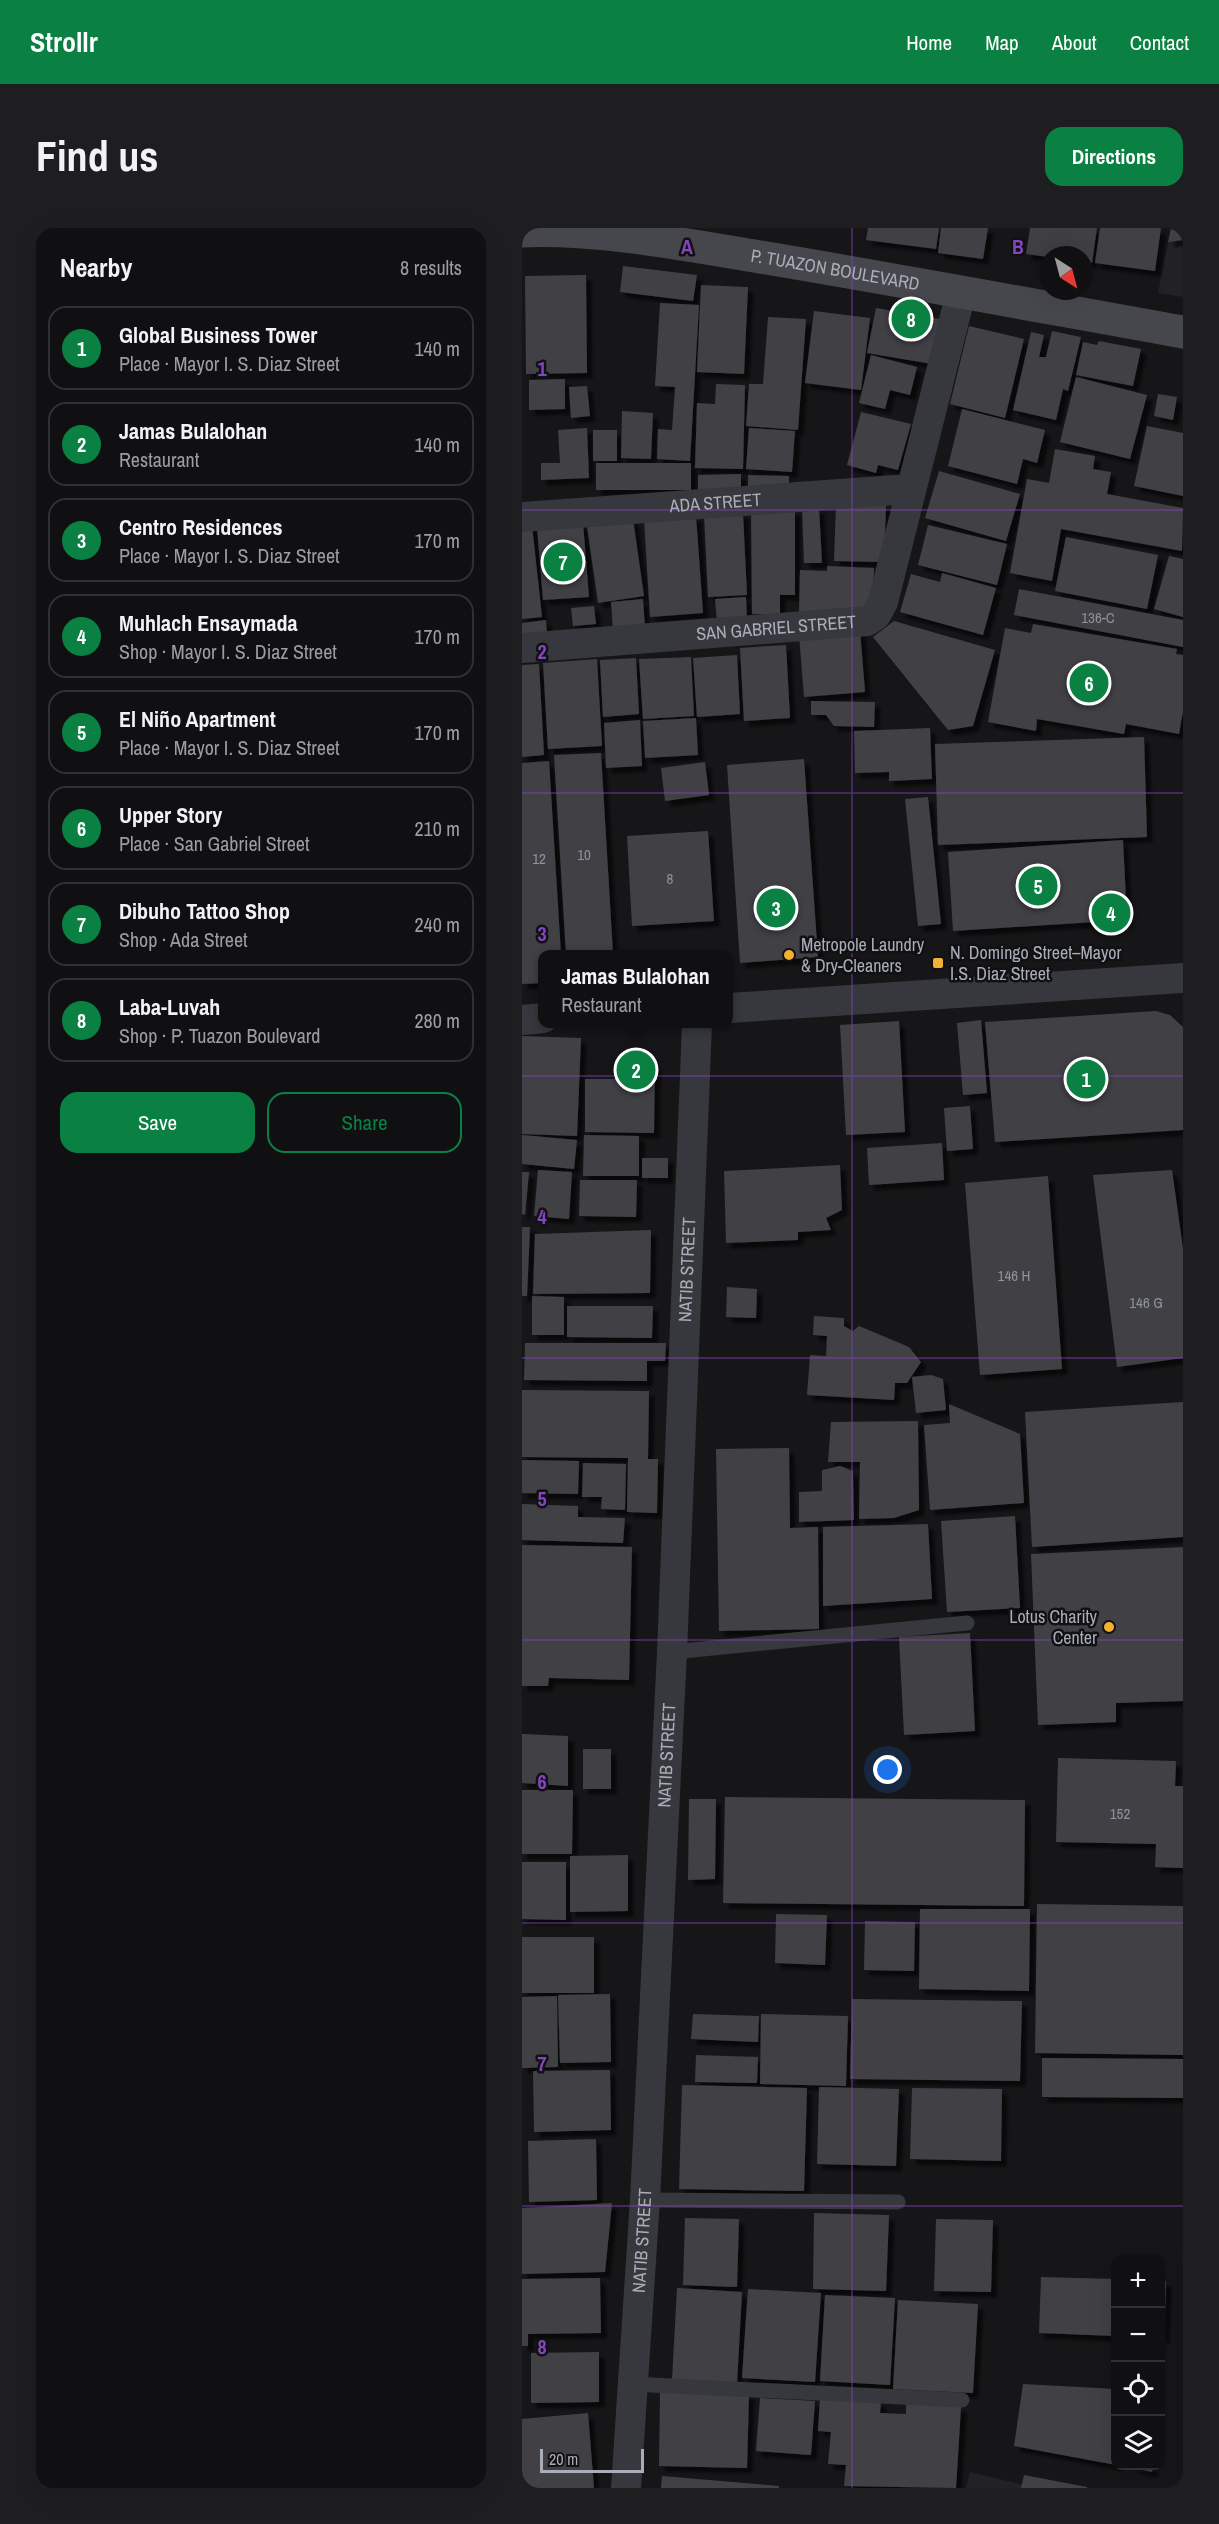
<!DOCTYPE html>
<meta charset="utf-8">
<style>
body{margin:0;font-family:"Archivo Narrow",sans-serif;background:#1e1e20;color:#f1f3f6}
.controls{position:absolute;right:18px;bottom:18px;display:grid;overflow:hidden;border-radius:12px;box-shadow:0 6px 24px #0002}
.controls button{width:54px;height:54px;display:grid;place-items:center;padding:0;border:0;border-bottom:2px solid #303032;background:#101012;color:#f1f3f6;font:30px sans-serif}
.compass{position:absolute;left:517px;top:18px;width:54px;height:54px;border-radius:50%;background:#101012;box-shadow:0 6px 24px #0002;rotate:144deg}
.scale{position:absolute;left:18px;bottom:15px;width:104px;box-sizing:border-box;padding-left:6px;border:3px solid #a8adb8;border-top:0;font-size:16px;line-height:21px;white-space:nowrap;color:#a8adb8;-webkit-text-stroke:4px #111113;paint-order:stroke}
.you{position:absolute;left:366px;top:1542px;width:21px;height:21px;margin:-15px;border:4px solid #fff;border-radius:50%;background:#1a73e8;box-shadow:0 0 0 9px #1a73e833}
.badge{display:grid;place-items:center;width:39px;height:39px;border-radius:50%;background:#0b8043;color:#fff;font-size:20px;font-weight:700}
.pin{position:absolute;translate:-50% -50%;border:3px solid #fff;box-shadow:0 2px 6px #0006}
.popup{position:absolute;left:16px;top:722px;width:195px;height:78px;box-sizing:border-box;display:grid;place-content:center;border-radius:12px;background:#101012;filter:drop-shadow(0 2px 4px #0005);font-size:20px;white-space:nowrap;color:#9c9d9f}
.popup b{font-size:22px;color:#f1f3f6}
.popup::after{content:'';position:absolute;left:50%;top:100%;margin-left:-12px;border:12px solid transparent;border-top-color:#101012}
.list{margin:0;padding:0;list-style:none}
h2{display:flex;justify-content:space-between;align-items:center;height:78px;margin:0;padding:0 24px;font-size:26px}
h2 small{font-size:20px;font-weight:400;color:#9c9d9f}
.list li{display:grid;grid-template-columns:39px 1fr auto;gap:18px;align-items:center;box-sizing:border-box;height:84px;margin:0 12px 12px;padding:0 12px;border:2px solid #303032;border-radius:18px}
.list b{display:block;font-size:22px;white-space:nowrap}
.list p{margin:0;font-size:20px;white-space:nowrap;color:#9c9d9f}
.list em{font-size:20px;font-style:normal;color:#9c9d9f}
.actions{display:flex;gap:12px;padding:18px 24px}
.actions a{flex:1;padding:14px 0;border:2px solid #0b8043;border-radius:18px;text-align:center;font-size:21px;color:#0b8043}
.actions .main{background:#0b8043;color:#fff}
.icon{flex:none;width:33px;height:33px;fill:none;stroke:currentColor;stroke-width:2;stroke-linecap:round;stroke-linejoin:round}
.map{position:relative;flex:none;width:661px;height:2260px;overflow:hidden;border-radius:18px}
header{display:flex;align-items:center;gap:36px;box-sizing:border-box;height:84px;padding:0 30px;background:#0b8043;color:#fff}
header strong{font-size:28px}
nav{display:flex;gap:33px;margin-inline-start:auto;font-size:21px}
.intro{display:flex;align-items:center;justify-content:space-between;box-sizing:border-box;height:144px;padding:0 36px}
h1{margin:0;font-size:42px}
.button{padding:15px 27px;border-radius:18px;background:#0b8043;color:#fff;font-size:21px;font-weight:700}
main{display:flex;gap:36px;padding:0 36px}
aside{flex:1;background:#101012;border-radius:18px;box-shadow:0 6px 24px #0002}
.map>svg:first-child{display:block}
.built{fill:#222225}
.building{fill:#404145;filter:url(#shadow)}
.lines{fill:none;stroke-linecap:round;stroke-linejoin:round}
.lane{stroke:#37383d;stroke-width:15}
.street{stroke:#37383d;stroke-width:30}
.secondary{stroke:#45474d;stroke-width:33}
.grid{fill:none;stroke:#8446be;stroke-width:1.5;stroke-opacity:0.55}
.poi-dot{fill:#f2b134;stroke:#111113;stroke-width:2}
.labels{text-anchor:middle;stroke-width:5;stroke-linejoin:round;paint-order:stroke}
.number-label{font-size:15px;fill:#8e929b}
.street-label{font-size:18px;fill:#a8adb8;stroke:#111113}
.poi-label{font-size:18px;fill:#a8adb8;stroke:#111113;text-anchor:start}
.grid-label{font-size:20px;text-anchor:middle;font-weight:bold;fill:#8446be;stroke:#111113;stroke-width:5;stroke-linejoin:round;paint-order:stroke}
</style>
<header>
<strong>Strollr</strong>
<nav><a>Home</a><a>Map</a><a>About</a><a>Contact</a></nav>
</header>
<div class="intro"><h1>Find us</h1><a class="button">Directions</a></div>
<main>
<aside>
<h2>Nearby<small>8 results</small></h2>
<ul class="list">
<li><span class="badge">1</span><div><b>Global Business Tower</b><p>Place · Mayor I. S. Diaz Street</p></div><em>140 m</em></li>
<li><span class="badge">2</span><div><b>Jamas Bulalohan</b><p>Restaurant</p></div><em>140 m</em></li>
<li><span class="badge">3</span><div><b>Centro Residences</b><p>Place · Mayor I. S. Diaz Street</p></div><em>170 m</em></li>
<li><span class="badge">4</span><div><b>Muhlach Ensaymada</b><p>Shop · Mayor I. S. Diaz Street</p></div><em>170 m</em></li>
<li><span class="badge">5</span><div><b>El Niño Apartment</b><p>Place · Mayor I. S. Diaz Street</p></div><em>170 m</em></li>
<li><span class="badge">6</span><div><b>Upper Story</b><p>Place · San Gabriel Street</p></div><em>210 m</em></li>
<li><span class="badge">7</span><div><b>Dibuho Tattoo Shop</b><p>Shop · Ada Street</p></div><em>240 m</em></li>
<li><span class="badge">8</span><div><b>Laba-Luvah</b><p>Shop · P. Tuazon Boulevard</p></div><em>280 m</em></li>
</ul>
<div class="actions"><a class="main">Save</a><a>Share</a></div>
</aside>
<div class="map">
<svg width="661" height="2260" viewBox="0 0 661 2260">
<defs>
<filter id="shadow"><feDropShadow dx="5.5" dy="5.5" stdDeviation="1.5" flood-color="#0009"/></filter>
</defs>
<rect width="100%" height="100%" fill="#161618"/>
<path class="built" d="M649,0H661V69L636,65Z
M448,2244L515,2260H444Z"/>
<path class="building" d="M346,0H417L414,21L344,12Z
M419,0H466L461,31L416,25Z
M508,0H575L570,35L562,34V27H526V29L504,26Z
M578,0H639L633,43L573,35Z
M649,0H661V12L646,14Z
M101,38L175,47L171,73L98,64Z
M64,47L65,145L4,146L3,48Z
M179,57L226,59L222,146L175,144Z
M138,75L177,77L168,233L135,231L136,201L150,202L153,159L133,158Z
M354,80L418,91L410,136L345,125Z
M292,83L348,90L339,162L283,155Z
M246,89L284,91L276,202L224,198L227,156H241Z
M447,98L502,111L483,190L428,176Z
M530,103L559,109L546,163L541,161L534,192L491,182L509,104L522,107L517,129H524Z
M577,113L619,121L611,158L554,147L561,114L575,117Z
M349,127L395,139L388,167L368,162L363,181L337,175Z
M554,149L625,167L608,231L538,214Z
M43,151V181L7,182V152Z
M194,156L223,157L221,241L173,240L175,175L193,176Z
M65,158L68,188L49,190L47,159Z
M636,166L655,169L651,192L632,188Z
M440,181L523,202L515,235L501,231L495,256L426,238Z
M100,183L131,185L129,231L99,230Z
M339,184L389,196L376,242L356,237L354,245L325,237Z
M625,198L661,205V268L612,258Z
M65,200L67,250L19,252V235H38L36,202Z
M227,200L273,203L270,244L224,241Z
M71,202H95V233H71Z
M533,221L573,228L571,241L589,244L585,266L661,280L660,323L539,301L530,353L488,345L505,251L527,255Z
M74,235H169V262H74Z
M417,243L498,266L484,313L403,290Z
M219,246V264H176V247Z
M226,247L267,248V263L226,262Z
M314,276L364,277L362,334L312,333Z
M297,280L300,335H282L280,281Z
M229,282H273V367H258V386H230Z
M221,285L225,367L186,369L182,287Z
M174,288L181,385L128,389L122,292Z
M111,291L122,368L76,375L65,298Z
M61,295L67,369L21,372L15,299Z
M10,297L20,389L0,391V298Z
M406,297L485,316L475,357L396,337Z
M544,309L636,327L625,381L533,363Z
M647,328L661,331V389L632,381Z
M305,338L352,340L350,387L277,384L278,342L305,343Z
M420,345L474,360L461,407L378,384L389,346L418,354Z
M497,361L661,392V419L492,387Z
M224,369L225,391L195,393L193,371Z
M121,371L123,400L91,402L89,374Z
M72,378L74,396L51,398L49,380Z
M24,392L25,407L0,409V395Z
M372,393L473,422L451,498L426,502L351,409Z
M511,396L655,421L654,426L661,427V483L657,506L604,496L602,506L515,491L514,503L466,494L483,400L509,405Z
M338,402L343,464L282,469L277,407Z
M264,417L268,490L222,493L218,420Z
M215,427L218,486L175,489L171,430Z
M169,429L172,488L121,491L117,431Z
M114,430L117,486L81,489L78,432Z
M75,431L80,518L26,521L21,435Z
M17,436L22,527L0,529V437Z
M289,473L353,474L352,499L312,498L304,487H289Z
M174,490L176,527L123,530L121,493Z
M118,492L120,538L84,540L82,495Z
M408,500L410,551L367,553V544L333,545L332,503Z
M622,509L625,609L416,617L413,516Z
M79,525L91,726H44L32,527Z
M282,531L296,729L218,735L205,537Z
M27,533L39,726H21V755L0,756V535Z
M183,534L187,567L143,573L139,540Z
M406,569L419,696L396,698L383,571Z
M186,603L192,693L110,698L105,608Z
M601,612L605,692L431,703L426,624Z
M634,783L648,787L661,799V902L473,914L463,794Z
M459,792L465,865L441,867L435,795Z
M377,793L383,904L324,907L318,797Z
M0,808L59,810L55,908L0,906Z
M94,836H133L132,905L63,904V851H93Z
M448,878L451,921L425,923L422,880Z
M0,907L55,912L52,941L0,936Z
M62,907L117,908V948H61Z
M420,915L422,952L347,957L345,920Z
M120,930H146V950H120Z
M318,937L320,982L304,990L309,1002L276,1004V1012L204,1015L202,943Z
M16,942L50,944L47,991L12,988Z
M650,942L661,1021V1130L595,1139L571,947Z
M0,944H7L3,987L0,986Z
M526,948L540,1141L458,1147L443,955Z
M58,952H115L114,989L57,988Z
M0,999H8L5,1068H0Z
M129,1002L128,1065L11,1066L13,1006Z
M205,1059L235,1061L234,1090L204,1089Z
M10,1068L42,1069V1107H10Z
M45,1078H131L130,1110L45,1109Z
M292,1088L322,1090V1098L331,1103L337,1098L387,1119L399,1134L385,1155H373L372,1172L285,1167L288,1127L304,1128L305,1108L291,1107Z
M3,1115H144L143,1133H125V1153L2,1152Z
M409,1147L421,1151L424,1182L394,1185L390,1149Z
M0,1162L127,1163L126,1231H136L135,1285L105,1284L106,1230L0,1229Z
M661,1174V1309L510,1319L503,1184Z
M427,1176L498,1206L502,1275L408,1282L402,1197L428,1195Z
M396,1193L397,1282L372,1290L337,1291L338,1234H306L309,1194Z
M267,1220L268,1300L296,1299L297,1401L197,1403L194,1221Z
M0,1232L57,1233L56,1266L0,1265Z
M61,1235L104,1236L103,1282L79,1281L80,1269H60Z
M318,1238L331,1243L332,1292L277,1294V1264L300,1263V1242Z
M0,1276L56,1278V1289L103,1290L101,1315L0,1312Z
M493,1288L498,1380L425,1384L419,1293Z
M406,1296L410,1371L301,1378V1299Z
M0,1317L110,1319L107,1452L27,1450L26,1458H0Z
M661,1319V1473L594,1475V1494L516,1497L509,1326Z
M448,1405L453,1503L382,1507L377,1409Z
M0,1506L46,1508V1558L0,1555Z
M61,1521H89V1561H61Z
M536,1530L654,1533L653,1558H661V1640L633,1639L634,1616L534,1614Z
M0,1562H51L50,1626H0Z
M203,1569L503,1572L502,1678L201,1675Z
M167,1571H194L193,1651L166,1652Z
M106,1627V1683L48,1684V1628Z
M0,1634H44V1692L0,1691Z
M515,1676L661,1678V1827L513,1825Z
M398,1681H508L507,1763L397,1761Z
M254,1686L305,1687L303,1737L253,1735Z
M343,1693L393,1694L392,1743L342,1742Z
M0,1709H72V1765H0Z
M88,1766L89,1834L38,1835L36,1767Z
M35,1768L36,1839L0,1840V1769Z
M330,1771L500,1773L498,1853L328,1851Z
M171,1786L237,1788L236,1814L169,1811Z
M239,1786L326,1788L324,1858L238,1856Z
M174,1827L236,1829L235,1855L173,1854Z
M520,1830L661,1831V1870L520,1869Z
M88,1842L89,1902L12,1904L11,1843Z
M160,1857L285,1860L282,1963L157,1961Z
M297,1859L377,1861L374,1938L295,1936Z
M390,1860L480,1861L479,1933L388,1931Z
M74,1911L75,1972L7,1974L6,1913Z
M90,1975L83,2044L0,2046V1980Z
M292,1985L367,1987L364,2063L291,2061Z
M163,1990L217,1991L215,2059L161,2057Z
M414,1991L471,1992L469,2064L412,2063Z
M519,2049L594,2051V2108L517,2105Z
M78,2050L79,2105L6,2106V2118H0V2051Z
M638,2052L644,2053L642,2110H638Z
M155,2060L220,2064L215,2156L150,2152Z
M226,2061L299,2065L293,2154L220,2150Z
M303,2067L373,2070L368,2157L298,2153Z
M376,2072L456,2076L451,2165L371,2161Z
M77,2124V2174L9,2175V2125Z
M501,2156L594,2161V2237L492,2218Z
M138,2164L227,2166L225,2240L137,2238Z
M238,2170L293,2173L289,2227L234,2223Z
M298,2170L359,2174L358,2185L384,2186V2175L439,2179L434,2260L322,2258L324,2237L306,2236L309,2204L296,2203Z
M66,2185L72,2260H0V2191Z
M604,2238H631L630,2244Z
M502,2247L565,2259V2260H499Z
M140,2248L257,2258V2260H139Z"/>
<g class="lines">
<path class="lane" d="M150,1424L445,1395
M123,1972L376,1974
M109,2156L440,2172"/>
<g class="street">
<path id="s1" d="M0,289L387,261"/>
<path id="s2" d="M0,420L345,393L354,387L361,374L439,65"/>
<path d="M207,780L661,750"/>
<path d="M0,792L21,790"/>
<path id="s3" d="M104,2260L123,1972L150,1424L175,796"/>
</g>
<path class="secondary" id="s4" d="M0,3C71,0 155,15 226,27C371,51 516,78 661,104"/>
</g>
<path class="grid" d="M330,0V2260M0,282H661M0,565H661M0,848H661M0,1130H661M0,1412H661M0,1695H661M0,1978H661"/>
<g class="poi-dot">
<circle cx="267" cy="727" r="6"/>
<rect x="410" y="729" width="12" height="12" rx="3"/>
<circle cx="587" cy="1399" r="6"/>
</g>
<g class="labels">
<g class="number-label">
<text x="576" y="395">136-C</text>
<text x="62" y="632">10</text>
<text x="17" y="636">12</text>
<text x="148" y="656">8</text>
<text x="492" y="1053">146 H</text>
<text x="624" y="1080">146 G</text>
<text x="598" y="1591">152</text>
</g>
<g class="street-label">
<text dy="6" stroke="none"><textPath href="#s4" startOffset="316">P. TUAZON BOULEVARD</textPath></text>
<text dy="6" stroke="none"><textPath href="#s1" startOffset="194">ADA STREET</textPath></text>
<text dy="6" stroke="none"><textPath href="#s2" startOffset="255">SAN GABRIEL STREET</textPath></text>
<text dy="6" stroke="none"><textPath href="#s3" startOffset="1220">NATIB STREET</textPath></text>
<text dy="6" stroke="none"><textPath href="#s3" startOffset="734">NATIB STREET</textPath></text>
<text dy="6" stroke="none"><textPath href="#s3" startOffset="248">NATIB STREET</textPath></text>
</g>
<g class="poi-label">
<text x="279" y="723">Metropole Laundry<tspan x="279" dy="21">&amp; Dry-Cleaners</tspan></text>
<text x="428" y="731">N. Domingo Street–Mayor<tspan x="428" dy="21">I.S. Diaz Street</tspan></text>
<text x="575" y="1395" text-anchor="end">Lotus Charity<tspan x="575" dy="21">Center</tspan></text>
</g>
</g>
<g class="grid-label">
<text x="165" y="26">A</text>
<text x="496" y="26">B</text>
<text x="20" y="148">1</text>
<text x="20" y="431">2</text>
<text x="20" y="713">3</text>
<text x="20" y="996">4</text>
<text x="20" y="1278">5</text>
<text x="20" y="1561">6</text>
<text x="20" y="1843">7</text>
<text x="20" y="2126">8</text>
</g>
</svg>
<div class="controls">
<button>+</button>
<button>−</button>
<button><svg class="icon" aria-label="locate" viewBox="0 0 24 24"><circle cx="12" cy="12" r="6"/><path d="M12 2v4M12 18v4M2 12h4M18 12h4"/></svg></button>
<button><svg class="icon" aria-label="layers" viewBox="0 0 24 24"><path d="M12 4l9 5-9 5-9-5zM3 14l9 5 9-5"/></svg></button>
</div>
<svg class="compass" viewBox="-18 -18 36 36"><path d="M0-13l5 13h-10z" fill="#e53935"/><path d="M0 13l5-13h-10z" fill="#9c9d9f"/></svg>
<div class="scale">20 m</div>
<div class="you"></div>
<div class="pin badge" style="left:564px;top:851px">1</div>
<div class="pin badge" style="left:114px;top:842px">2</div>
<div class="popup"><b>Jamas Bulalohan</b>Restaurant</div>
<div class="pin badge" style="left:254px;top:680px">3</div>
<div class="pin badge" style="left:589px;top:685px">4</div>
<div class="pin badge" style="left:516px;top:658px">5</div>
<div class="pin badge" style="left:567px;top:455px">6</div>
<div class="pin badge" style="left:41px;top:334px">7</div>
<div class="pin badge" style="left:389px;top:91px">8</div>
</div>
</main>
